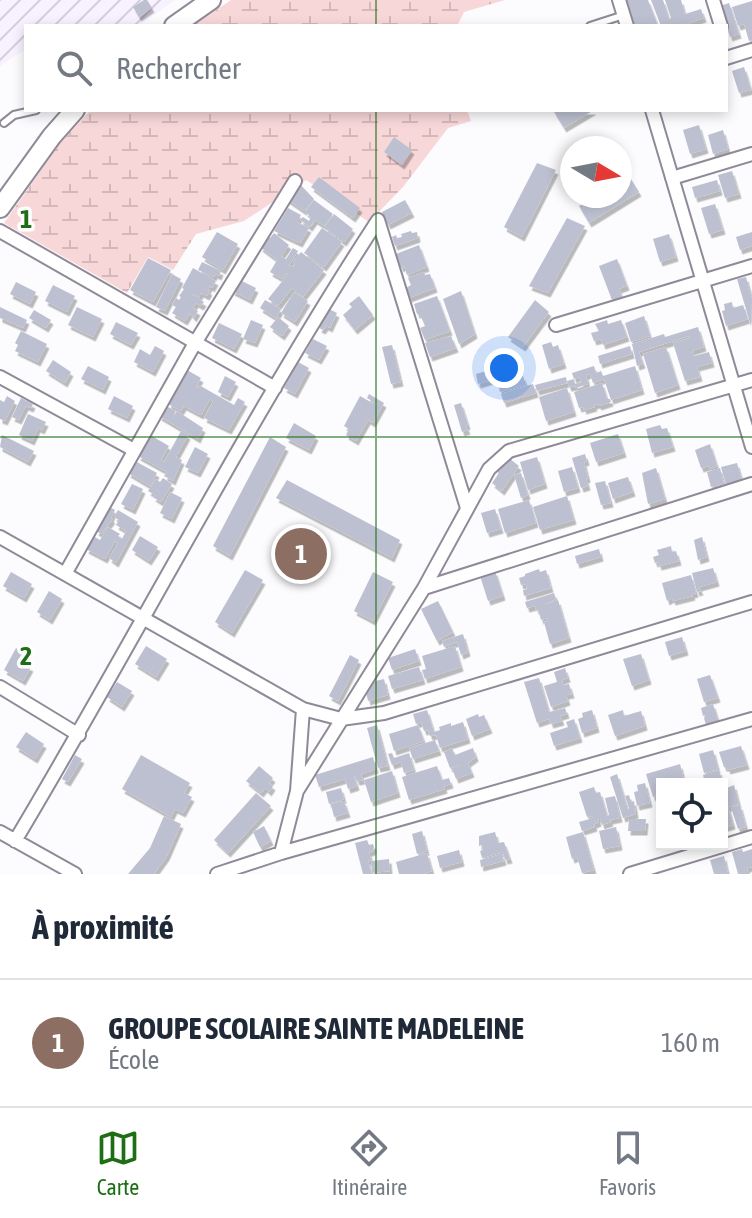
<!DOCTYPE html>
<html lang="fr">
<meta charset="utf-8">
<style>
body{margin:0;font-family:"Asap Condensed",sans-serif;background:#f2f2f3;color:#1f2937}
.controls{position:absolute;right:24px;bottom:24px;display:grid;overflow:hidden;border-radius:0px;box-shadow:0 4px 12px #0003}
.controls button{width:72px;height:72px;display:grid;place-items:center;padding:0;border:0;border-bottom:2px solid #e0e1e3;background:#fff;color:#1f2937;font:40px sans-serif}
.compass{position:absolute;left:560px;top:136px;width:72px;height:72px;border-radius:50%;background:#fff;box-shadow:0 4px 12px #0003;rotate:100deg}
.you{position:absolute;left:504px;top:368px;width:28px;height:28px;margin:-20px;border:6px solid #fff;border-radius:50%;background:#1a73e8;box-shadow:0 0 0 12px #1a73e833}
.badge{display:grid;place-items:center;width:52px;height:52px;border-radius:50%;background:#1d6e15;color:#fff;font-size:26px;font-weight:700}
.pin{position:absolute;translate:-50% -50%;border:4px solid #fff;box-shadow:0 2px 8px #0006}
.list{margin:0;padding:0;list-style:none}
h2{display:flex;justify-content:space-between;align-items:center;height:104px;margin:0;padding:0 32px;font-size:34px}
h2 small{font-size:26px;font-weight:400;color:#747a83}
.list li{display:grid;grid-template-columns:52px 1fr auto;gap:24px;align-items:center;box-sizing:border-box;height:128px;padding:0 32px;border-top:2px solid #e0e1e3}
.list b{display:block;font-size:30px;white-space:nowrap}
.list p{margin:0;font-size:26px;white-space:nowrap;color:#747a83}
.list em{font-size:26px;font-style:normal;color:#747a83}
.icon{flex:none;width:44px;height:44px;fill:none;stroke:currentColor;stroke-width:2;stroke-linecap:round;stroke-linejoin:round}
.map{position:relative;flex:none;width:752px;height:874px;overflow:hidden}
.search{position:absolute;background:#fff;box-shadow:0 4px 12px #0003;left:24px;right:24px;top:24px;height:88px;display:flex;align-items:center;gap:20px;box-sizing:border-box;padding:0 28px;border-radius:0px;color:#747a83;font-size:30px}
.sheet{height:232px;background:#fff}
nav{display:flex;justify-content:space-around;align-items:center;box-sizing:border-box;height:112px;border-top:2px solid #e0e1e3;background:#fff;font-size:22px;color:#747a83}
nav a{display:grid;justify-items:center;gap:4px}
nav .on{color:#1d6e15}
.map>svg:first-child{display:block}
.industrial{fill:url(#industrial-furrows)}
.wetland{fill:url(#wetland-marsh)}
.building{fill:#bdc0d0;filter:url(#shadow)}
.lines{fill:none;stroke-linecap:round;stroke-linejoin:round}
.lane-casing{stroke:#908997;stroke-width:10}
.street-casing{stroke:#908997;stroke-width:16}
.primary-casing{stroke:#908997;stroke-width:22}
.lane{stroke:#fff;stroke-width:6}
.street{stroke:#fff;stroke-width:12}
.primary{stroke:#fff;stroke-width:18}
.grid{fill:none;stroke:#1d6e15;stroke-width:2;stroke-opacity:0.55}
.grid-label{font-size:26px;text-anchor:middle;font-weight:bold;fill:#1d6e15;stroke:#fff;stroke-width:7;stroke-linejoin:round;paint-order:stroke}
</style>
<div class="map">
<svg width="752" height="874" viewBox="0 0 752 874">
<defs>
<pattern id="industrial-furrows" width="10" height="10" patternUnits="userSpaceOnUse" patternTransform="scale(2)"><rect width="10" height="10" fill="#f8f1ff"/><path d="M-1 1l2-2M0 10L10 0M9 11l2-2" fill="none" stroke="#d5cfdb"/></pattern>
<pattern id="wetland-marsh" width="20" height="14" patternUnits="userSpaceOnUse" patternTransform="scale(2)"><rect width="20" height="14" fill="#f8d7d8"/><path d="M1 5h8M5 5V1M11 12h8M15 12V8" fill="none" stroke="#d5b9ba"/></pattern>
<filter id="shadow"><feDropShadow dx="2.5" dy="4.5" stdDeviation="0" flood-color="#0004"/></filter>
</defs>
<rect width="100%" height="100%" fill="#fcfbfe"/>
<path class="industrial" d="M0,0H175L139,26H26V49L0,66Z"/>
<path class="wetland" d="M231,0H505L464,12L457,26H193Z
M91,110H467L471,121L448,128L403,187L369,222L306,180L244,221L196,234L173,270L148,257L127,293L4,223L61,142Z"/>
<path class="building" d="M144,0H147L152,8L139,17L133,7Z
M627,0H648L658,26H635Z
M651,0H663L669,19L671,18L665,0H681L685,14L701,9L704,18L680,26H661Z
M752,1V40L749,41L744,24L738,26L732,7Z
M729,3L739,34L730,37L720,6Z
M744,67L751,90L739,93L732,71Z
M558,110H594L564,128L554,112Z
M699,125L706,149L690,154L683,130Z
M723,130L728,149L713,154L708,135Z
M394,137L412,150L402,165L384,152Z
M537,163L556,170L522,237L504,227Z
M732,171L739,194L725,198L718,175Z
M629,176L639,192L589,223L579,206L596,196H620V182Z
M319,177L360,208L353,218L311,187Z
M717,180L720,191L695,198L692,187Z
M298,182L314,199L304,211L285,198Z
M314,200L333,214L324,226L315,220L310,227L300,220L303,217L309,221L311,217L305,212Z
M405,200L412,213L388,225L382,212Z
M715,204L723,230L709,234L701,208Z
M288,208L301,215L297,222L309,228L300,243L274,231Z
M334,214L353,229L344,242L324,228Z
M567,218L585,226L548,293L529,286Z
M322,228L342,242L324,267L304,253Z
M411,231L412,233L417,232L418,238L395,246L392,237L396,235L397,238L402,237L401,234Z
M217,232L238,244L223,270L202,257Z
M752,232V246L740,250L736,237Z
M274,233L289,245L281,256L286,259L293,248L298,251L288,267L290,265L293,267L295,264L293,262L301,252L324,270L303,297L292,288L278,306L268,299L288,274L286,273L282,279L270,272L277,260L260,247L268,237L270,238Z
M669,234L676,257L660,262L653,239Z
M419,245L427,267L407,275L404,266L401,268L396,254Z
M148,258L171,270L153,302L130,290Z
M617,259L627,286L619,289L622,297L612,300L599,266Z
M202,262L221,271L219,276L215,274L214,277L198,270Z
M193,268L216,281L212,288L210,286L208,290L210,291L207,296L201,293L199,297L190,293L204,302L201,306L196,303L193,308L198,311L194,318L190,313L185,321L172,313L176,307L172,305L176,298L179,300L181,297L179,296L184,289L182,288Z
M424,272L425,275L430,274L435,288L409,298L406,288L411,285L408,278Z
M172,274L181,279L165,311L156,307Z
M746,277L752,299L751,326L737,279Z
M238,279L256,288L250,300L232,291Z
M16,282L36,292L30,304L10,294Z
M53,285L75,296L67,312L45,301Z
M461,291L475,334L459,344L443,299Z
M294,292L308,301L295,322L281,313Z
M359,296L373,315L355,330L343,315L352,307L349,304Z
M437,296L450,331L425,340L420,328L425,326L420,314H417L414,304Z
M265,300L281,309L276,318L260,308Z
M535,300L549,312L523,347L508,337Z
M732,302L733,308L743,305L748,319L726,326L722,311L725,310L724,304Z
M0,307L27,320L23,328L0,318Z
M77,307L102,319L93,337L68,325Z
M329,309L337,313L330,328L326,326L323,330L319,328Z
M34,310L51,320L46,328L29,318Z
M644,316L650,336L631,342L625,323Z
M278,317L289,326L282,336L270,327Z
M251,320L263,325L255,343L243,339Z
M607,320L608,324L621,320L627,337L603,345L601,339L594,341L591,333L599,331L595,324Z
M116,322L138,333L131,345L110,334Z
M219,323L242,334L234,349L212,338Z
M698,327L704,347L692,351L694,356L709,352L712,363L697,367L700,377L685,381L673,343L690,338L689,336L639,352L643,364L637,366L632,344L664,334L665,337Z
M21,331L47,344L38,362L15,351L18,345L15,343Z
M451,336L456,348L430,357L425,343Z
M313,339L327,346L319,360L305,353Z
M551,342L553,347L558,345L564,364L549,369L542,345Z
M392,345L401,382L391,384L382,347Z
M155,346L164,351L153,372L134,362L140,349L150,355Z
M630,346L632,354L600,364L598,356Z
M666,347L678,385L655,393L643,354Z
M53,360L71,372L65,383L46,371Z
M298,362L309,368L295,394L284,388Z
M88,366L109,377L103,390L81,379Z
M594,366L596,373L601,371L603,376L635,366L642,390L611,400L604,379L593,383L590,374L586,375L588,384L576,388L575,386L569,387L567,381L574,379L575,384L581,382L579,377L574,379L572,373Z
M493,369L495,379L478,384L476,374Z
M508,369L510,379L523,376L526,385L500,392L495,372Z
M187,370L201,378L196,387L198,388L199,385L234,405L238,398L245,402L229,430L204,418L213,401L210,399L201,415L184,406L181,411L168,404Z
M225,376L236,382L228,397L218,392Z
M566,377L567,383L537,391L535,385Z
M602,383L607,399H610L611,402L599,406L598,404L594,405L595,407L584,410L583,407L579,408L574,392Z
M533,384L536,393L504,403L501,394Z
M567,388L574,412L546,421L539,397Z
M369,394L384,403L373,423L368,420L356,441L346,435L349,429L344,426L360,396L376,405L377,404L367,398Z
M7,396L15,401L5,421L0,419V400L4,402Z
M114,396L133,406L127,418L108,409Z
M21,398L33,404L31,408L26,406L19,420L12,417Z
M461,403L468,425L466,426L468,430L462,432L454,405Z
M164,405L176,411L172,419L177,411L203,428L198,439L159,416Z
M28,414L46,422L42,430L38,428L32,441L19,435Z
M294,423L316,436L309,450L286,438Z
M660,425L662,429L667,428L673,447L652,453L646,429Z
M181,431L188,435L176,457L182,460L173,481L164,476L167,472L138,456L150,435L169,446L161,460L164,462Z
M618,434L624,453L596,462L590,443Z
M2,435L34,451L28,462L0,447Z
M270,437L286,447L230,556L213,546Z
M710,444L717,466L710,469L709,466L701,468L695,450Z
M195,447L208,454L198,473L185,467Z
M585,454L587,461L584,462L588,478L586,479L588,486L581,488L572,458Z
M505,455L519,466L502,491L492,483L499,473L495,470Z
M537,457L545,484L528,490L520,462Z
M135,461L157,473L150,486L128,473Z
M737,463L742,481L726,485L721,467Z
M572,467L578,488L564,492L558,471Z
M656,468L665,499L648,504L642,473Z
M720,468L724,484L711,487L707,472Z
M521,473L528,495L521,498L514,475Z
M628,477L633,492L613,499L608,483Z
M163,478L172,484L161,502L153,497L155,495L148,491L156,479L160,482Z
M287,480L400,540L392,558L276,498Z
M605,481L611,503L601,505L595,483Z
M132,484L143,489L133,510L121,504Z
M170,492L182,498L172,519L160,513Z
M567,496L574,520L540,530L533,507Z
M529,500L536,523L505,533L498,509Z
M110,507L115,510L111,518L113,519L101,534L96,531Z
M495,509L501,529L487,533L481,513Z
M118,510L138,522L116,563L109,558L118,543L115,541L105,559L86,549L93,536L100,540L108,527L120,534L118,536L122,539L126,531L116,525L119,520L114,517Z
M140,536L158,547L149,561L132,550Z
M702,537L707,557L698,560L694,540Z
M671,546L672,552L676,551L679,561L659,566L658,562L655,563L653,557L659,555L657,550Z
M599,549L601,557L577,564L575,556Z
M713,568L717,582L699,587L701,591L697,592L692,573Z
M539,569L540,572L546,570L551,588L524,596L523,590L527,589L526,584L521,585L519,578L525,576V574Z
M245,570L263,580L232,633L215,622Z
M495,571L503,596L488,601L480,576Z
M11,572L32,584L24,598L3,586Z
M373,572L393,582L373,621L354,611Z
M691,575L696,593L692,594L693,596L673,601L672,598L667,601L662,583Z
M49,591L62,599L50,620L37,612Z
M554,593L556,599L543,605L558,600L569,638L550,644L544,622L548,621L547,618L541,620L538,609L536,610L535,606L527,608L525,602Z
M438,601L453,632L437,641L421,609Z
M463,634L468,652L461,655L457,642L444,647L442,641Z
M682,637L686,651L669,656L665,642Z
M146,646L167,659L156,677L135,664Z
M455,646L461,667L425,679L422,670L426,669L422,656Z
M16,648L29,655L24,664L31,667L23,681L4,670Z
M415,649L419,661L392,670L388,658Z
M641,654L649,680L632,686L623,659Z
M350,655L359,660L338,701L329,696Z
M419,667L423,680L392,689L388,676Z
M565,668L568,678L562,680L563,685L569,684L572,694L566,695L568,701L551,707L544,686L557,682L554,672Z
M710,675L718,698L704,702L697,679Z
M539,678L549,712L565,708L567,714L560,716L562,721L551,724L549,719L537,723L524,682Z
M384,679L388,695L368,701L366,692L371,682Z
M117,682L132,691L122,707L107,697Z
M713,704L720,726L710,729L709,724L706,725L704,718H706V715L703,716L701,708Z
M427,710L434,732L440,730L439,727L451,723V726L463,722L468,739L440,748L436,735L430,736L428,730L424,731L421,722L416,724L413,714Z
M592,710L597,728L582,733L578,719L583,717L582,713Z
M623,710L624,716L641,711L645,726L615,736L608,715Z
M478,714L479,717L484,715L490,729L472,736L466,719Z
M574,719L580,738L554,746L550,733L568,727L566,722Z
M377,725L388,766L378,768L367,728Z
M418,725L424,741L394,751L389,734Z
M26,732L44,744L35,759L16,747Z
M435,740L439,751L413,759L409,748Z
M741,746L747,765L728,770L727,767H724L719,752Z
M452,748L455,755L473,748L476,757L468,763L472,773L456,779L452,768L464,764L450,768L444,752Z
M713,750L718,769L704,773L699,754Z
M392,753L394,758L409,753L414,770L404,773L401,762L392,765L388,754Z
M75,755L82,759L68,782L62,779Z
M141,755L190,783L184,793L192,797L183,813L175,809L171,817L122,789Z
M373,757L376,769L361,774L363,780L357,781L355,776H354L357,786L348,789L345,779L319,787L315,775Z
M680,764L685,784H662V794L653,797L646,774Z
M259,766L273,778L269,783L273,786L269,792L265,788L261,793L246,781Z
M437,766L442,780L449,778L451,784L444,786L445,789L409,800L402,777Z
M719,770L723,784H705L703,775Z
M392,771L398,793L371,802L364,780Z
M617,774L628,810L629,808L625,796L629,795L631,802L634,801L636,814L623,818L610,777Z
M645,783L650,803L637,806L634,792L638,791L637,785Z
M734,785L739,804L728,807L733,825L722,828V802L727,801V799L722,800V790Z
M594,787L596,793L600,792L607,816L609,815L605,798L615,796L620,818L610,820L611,822L602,825L600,818H598L599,822L594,824L595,827L582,831L579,822L593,818L592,816L587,817L579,792Z
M341,788L344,799L329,804L326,792Z
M256,793L271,806L228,853L214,840Z
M344,801L348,813L334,817L331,804Z
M740,805L746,827L738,829L731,807Z
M164,816L181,824L167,856L154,874H128L150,848Z
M629,819H646L645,831H628Z
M264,826L271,841L260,847L253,832Z
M616,827L620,846L603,849L599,831Z
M422,831L427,851L417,854L412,834Z
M495,832L498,843L504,842L510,859L505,860L503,852L482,858L480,851L483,850L482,845L479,846V836Z
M583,832L594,870L582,873L577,857L572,859L566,837Z
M367,840L369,845L373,844L374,847L373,851L369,852L371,860L368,861L372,874H363L355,843Z
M742,849L743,852L752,849V867L747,868L748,874H738L732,852Z
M459,850L462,862L440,868L437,856Z
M427,853L432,871L423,874H399L396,862Z
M502,854L504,861L481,867L480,860Z
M724,856L728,874H714L710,860Z
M389,859L390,871L372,873L371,861Z"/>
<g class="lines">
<g class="lane-casing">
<path id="lane" d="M590,26L624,15
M4,123L14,115L36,110"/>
</g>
<g class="street-casing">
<path id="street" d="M619,0L627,26
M713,0L721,26
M726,58L752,50
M652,110L752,447
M672,178L752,154
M0,231L275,388
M556,325L752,266
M0,377L134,450
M0,537L303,709L341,719L384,713L752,602
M65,574L195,343L295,181
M424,588L752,484
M0,687L79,735
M297,791L424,588L489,469L509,451L752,380
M0,832L75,874
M15,841C138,635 247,421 378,220L467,508
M281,853L297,791L303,709
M217,874L281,853L752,719
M630,874L752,837"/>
</g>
<g class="primary-casing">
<path id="primary" d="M174,26L211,0
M0,208L52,136L75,110"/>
</g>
<use href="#lane" class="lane"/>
<use href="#street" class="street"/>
<use href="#primary" class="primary"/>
</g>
<path class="grid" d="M376,0V26M376,110V874M0,437H752"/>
<g class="grid-label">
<text x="26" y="228">1</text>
<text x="26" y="665">2</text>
</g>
</svg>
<div class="controls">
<button><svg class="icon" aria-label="locate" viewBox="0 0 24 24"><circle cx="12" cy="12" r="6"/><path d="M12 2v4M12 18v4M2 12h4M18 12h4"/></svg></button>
</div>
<svg class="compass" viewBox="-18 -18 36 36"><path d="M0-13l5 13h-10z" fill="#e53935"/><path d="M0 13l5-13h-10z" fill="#747a83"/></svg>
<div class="you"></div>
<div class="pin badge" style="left:301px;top:554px;background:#8d6e63">1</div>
<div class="search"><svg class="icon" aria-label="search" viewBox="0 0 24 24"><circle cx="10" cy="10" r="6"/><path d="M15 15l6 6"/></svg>Rechercher</div>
</div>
<section class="sheet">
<h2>À proximité<small></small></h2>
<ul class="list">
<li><span class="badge" style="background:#8d6e63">1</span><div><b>GROUPE SCOLAIRE SAINTE MADELEINE</b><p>École</p></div><em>160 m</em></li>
</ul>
</section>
<nav>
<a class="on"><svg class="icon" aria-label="map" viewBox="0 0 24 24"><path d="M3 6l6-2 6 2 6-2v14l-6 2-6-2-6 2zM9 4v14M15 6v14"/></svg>Carte</a>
<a><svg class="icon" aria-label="directions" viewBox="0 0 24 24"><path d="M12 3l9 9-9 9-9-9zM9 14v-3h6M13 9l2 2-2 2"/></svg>Itinéraire</a>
<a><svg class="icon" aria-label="saved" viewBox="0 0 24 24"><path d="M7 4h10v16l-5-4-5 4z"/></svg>Favoris</a>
</nav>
